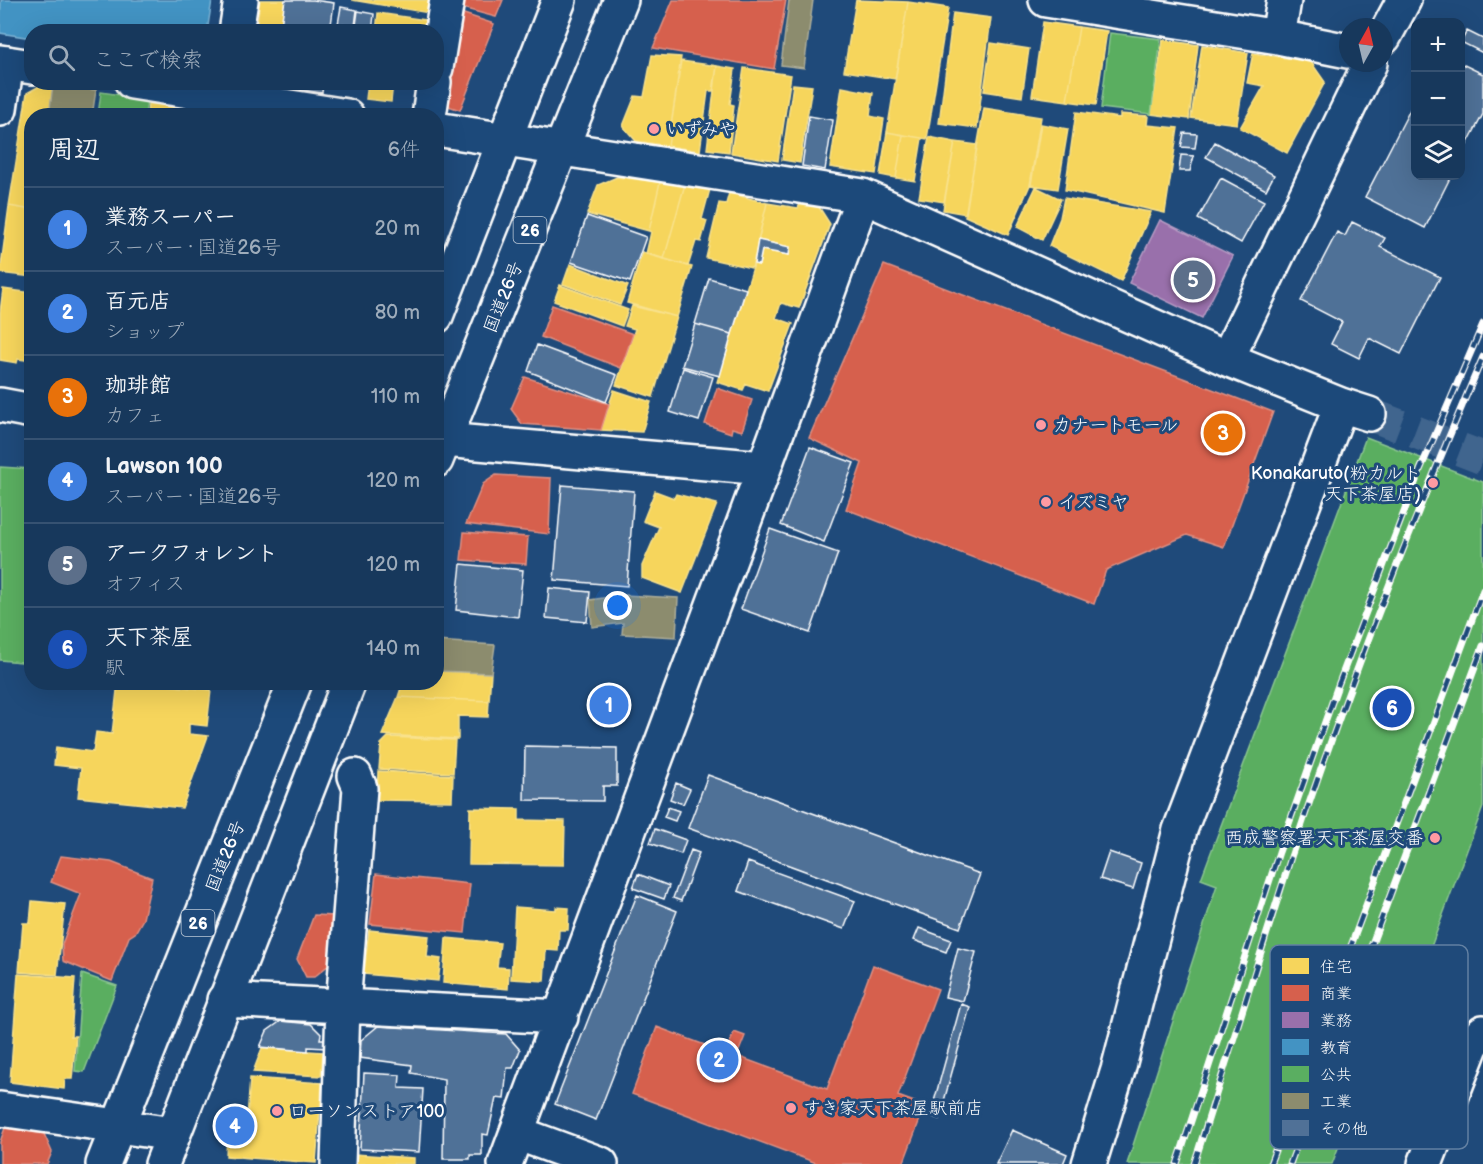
<!DOCTYPE html>
<html lang="ja">
<meta charset="utf-8">
<style>
body{margin:0;font-family:"Balsamiq Sans","Klee One",sans-serif;background:#244365;color:#f1f3f6}
.controls{position:absolute;right:18px;top:18px;display:grid;overflow:hidden;border-radius:12px;box-shadow:0 6px 24px #0002}
.controls button{width:54px;height:54px;display:grid;place-items:center;padding:0;border:0;border-bottom:2px solid #365272;background:#17385c;color:#f1f3f6;font:30px sans-serif}
.compass{position:absolute;left:1339px;top:18px;width:54px;height:54px;border-radius:50%;background:#17385c;box-shadow:0 6px 24px #0002;rotate:8deg}
.you{position:absolute;left:618px;top:606px;width:21px;height:21px;margin:-15px;border:4px solid #fff;border-radius:50%;background:#1a73e8;box-shadow:0 0 0 9px #1a73e833}
.badge{display:grid;place-items:center;width:39px;height:39px;border-radius:50%;background:#d6ab8b;color:#fff;font-size:20px;font-weight:700}
.pin{position:absolute;translate:-50% -50%;border:3px solid #fff;box-shadow:0 2px 6px #0006}
.list{margin:0;padding:0;list-style:none}
h2{display:flex;justify-content:space-between;align-items:center;height:78px;margin:0;padding:0 24px;font-size:26px}
h2 small{font-size:20px;font-weight:400;color:#9eacbb}
.list li{display:grid;grid-template-columns:39px 1fr auto;gap:18px;align-items:center;box-sizing:border-box;height:84px;padding:0 24px;border-top:2px solid #365272}
.list b{display:block;font-size:22px;white-space:nowrap}
.list p{margin:0;font-size:20px;white-space:nowrap;color:#9eacbb}
.list em{font-size:20px;font-style:normal;color:#9eacbb}
.icon{flex:none;width:33px;height:33px;fill:none;stroke:currentColor;stroke-width:2;stroke-linecap:round;stroke-linejoin:round}
.map{position:relative;flex:none;width:1483px;height:1164px;overflow:hidden}
.search{position:absolute;background:#17385c;box-shadow:0 6px 24px #0002;left:24px;top:24px;width:420px;height:66px;display:flex;align-items:center;gap:15px;box-sizing:border-box;padding:0 21px;border-radius:24px;color:#9eacbb;font-size:22px}
.panel{position:absolute;background:#17385c;box-shadow:0 6px 24px #0002;left:24px;top:108px;width:420px;height:582px;border-radius:24px}
.map>svg:first-child{display:block}
.homes{fill:#f6d55c;stroke:#f9e28d;stroke-width:1.5}
.shops{fill:#d6604d;stroke:#e29082;stroke-width:1.5}
.offices{fill:#9970ab;stroke:#b89bc4;stroke-width:1.5}
.schools{fill:#4393c3;stroke:#7bb3d5;stroke-width:1.5}
.public{fill:#5aae61;stroke:#8cc690;stroke-width:1.5}
.industry{fill:#8c8c6e;stroke:#aeae9a;stroke-width:1.5}
.building{fill:#507197;stroke:#fff;stroke-width:1.5}
.lines{fill:none;stroke-linecap:round;stroke-linejoin:round}
.minor-tunnel{stroke:#41658e;stroke-width:33;stroke-dasharray:33 16;stroke-linecap:butt}
.minor-casing{stroke:#fff;stroke-width:38}
.tertiary-casing{stroke:#fff;stroke-width:38}
.trunk-casing{stroke:#fff;stroke-width:38}
.minor{stroke:#1f4a7a;stroke-width:33}
.tertiary{stroke:#1f4a7a;stroke-width:33}
.trunk{stroke:#1f4a7a;stroke-width:33}
.rail-casing{stroke:#fff;stroke-width:7}
.rail{stroke:#1f4a7a;stroke-width:4.5;stroke-dasharray:14;stroke-linecap:butt}
.poi-dot{fill:#ff9aa2;stroke:#1f4a7a;stroke-width:2}
.labels{text-anchor:middle;stroke-width:6;stroke-linejoin:round;paint-order:stroke}
.shield{fill:#1f4a7a;stroke:#bcc9d7;stroke-width:1.5}
.shield-label{font-size:16px;font-weight:bold;fill:#fff}
.poi-label{font-size:18px;fill:#fff;stroke:#1f4a7a;text-anchor:start}
.street-label{font-size:18px;fill:#fff;stroke:#1f4a7a}
.key{fill:#1f4a7a;stroke:#6280a2;stroke-width:1.5}
.key-label{font-size:16px;fill:#fff}
</style>
<div class="map">
<svg width="1483" height="1164" viewBox="0 0 1483 1164">
<rect width="100%" height="100%" fill="#1f4a7a"/>
<filter id="ink" filterUnits="userSpaceOnUse"><feTurbulence type="fractalNoise" baseFrequency=".0167" numOctaves="2"/><feDisplacementMap in="SourceGraphic" scale="12" xChannelSelector="R" yChannelSelector="G"/><feConvolveMatrix kernelMatrix="1 2 1 2 8 2 1 2 1" color-interpolation-filters="sRGB"/></filter>
<g filter="url(#ink)">
<path class="homes" d="M260,0H285L280,32H256Z
M352,0H432L429,13Z
M856,0L908,2L895,79L844,71Z
M908,2L948,8L927,139L887,132Z
M378,13L432,21L430,32H376Z
M953,13L991,18L977,128L939,123Z
M1043,22L1079,27L1067,101L1032,96Z
M1079,27L1107,31L1096,105L1067,101Z
M1163,40L1198,45L1189,119L1151,114Z
M991,43L1029,49L1022,97L984,91Z
M1202,45L1248,53L1237,124L1191,118Z
M1253,53L1311,62L1325,82L1287,153L1240,128L1264,86L1247,83Z
M652,55L681,57L668,146L636,141L623,126L635,96L644,97Z
M681,61L717,66L713,91H708L700,151L668,146Z
M717,66L735,69L730,104L734,105L729,152L707,149Z
M744,68L791,75L778,161L731,153Z
M368,82H393L391,102L366,99Z
M43,84L53,85L49,116H32V210L9,206L27,93Z
M793,84L812,86L800,163L782,160Z
M842,87L873,93L870,116L884,119L876,174L830,167Z
M148,103L187,108L186,116H147Z
M984,108L1041,117L1030,185L1008,235L965,216Z
M1076,112L1120,118V114L1148,116L1147,125L1178,128L1165,213L1065,190Z
M1041,124L1068,129L1058,189L1031,185Z
M887,132L903,135L896,178L880,175Z
M903,135L922,138L915,181L896,178Z
M929,137L955,142L944,202L919,198Z
M955,142L977,145L966,214L943,210Z
M617,177L660,182L649,231L587,214L598,185Z
M660,182L685,184L664,259L646,254L651,232L649,231Z
M685,184L710,189L702,219L707,221L701,242L696,241L688,266L664,259Z
M1036,187L1061,199L1042,240L1017,227Z
M729,193L767,203L752,268L706,258L719,203L726,204Z
M1064,198L1151,212L1121,281L1049,246L1060,218Z
M767,203L798,208L800,204L819,207L830,224L799,308L781,303L776,318L793,324L768,391L746,384L743,390L717,382L754,264L759,265L762,250L789,255L790,247L758,240Z
M9,206L32,210V277L0,273Z
M642,252L692,267L677,317L627,303Z
M570,264L628,286L620,305L563,284Z
M560,285L628,310L622,326L554,301Z
M3,289L32,293V361L18,359L17,363L0,360V312Z
M632,306L677,317L653,397L616,385L635,329L625,326Z
M614,390L651,402L642,432L601,430Z
M655,491L674,498L676,494L717,504L682,593L642,578V566L659,527L643,521Z
M436,671L491,673L489,701L398,697L403,682H436Z
M118,682H137L211,690L207,726L189,724V734L208,736L182,808L78,797L81,768L54,765L56,747L93,752L96,732L112,734Z
M398,697L489,701L488,717L458,716V739L382,735Z
M388,737L455,740L453,773L379,769L381,744Z
M378,771L453,775L452,801L377,800Z
M470,808L519,809V820L565,821L564,865L469,864Z
M32,901L65,904L57,975L19,972L23,923H30Z
M515,907L556,910V907L569,908L568,930H559L558,951L546,950L544,981L511,979Z
M369,930L429,936L427,957L441,959L438,981L364,974Z
M446,938L500,943L497,967L509,968L508,989L443,983Z
M18,974L75,978L71,1036H76L72,1079H65L64,1089L10,1082Z
M262,1048L323,1052L321,1076L253,1072Z
M250,1078L322,1083L316,1163L226,1156L227,1131L246,1133Z
M354,1154L414,1158V1164H354Z"/>
<path class="shops" d="M459,0H503L496,17L458,7Z
M673,0H786L774,69L653,48Z
M458,12L494,24L460,110L443,104Z
M884,265L1273,412L1224,547L1187,535L1106,570L1094,604L846,509L862,463L809,438Z
M552,305L633,334L621,368L541,337Z
M525,377L609,404L601,430L522,424L511,409Z
M717,388L752,400L742,431L732,428L731,433L705,424Z
M496,475L551,478L549,534L466,524L483,484Z
M464,532L528,537L526,564L461,560Z
M61,856L111,862L152,878L143,919L135,933L129,937L112,981L63,961L62,944L81,894L51,882Z
M376,874L470,884L465,933L370,924Z
M314,915L335,916L331,963L314,977H306L297,959Z
M873,965L938,989L898,1096L925,1106L903,1164H819L632,1094L657,1027L726,1053L734,1032L745,1036L737,1056L827,1089Z
M5,1128L44,1134L52,1152L47,1164H0V1142Z"/>
<path class="offices" d="M1160,220L1233,256L1202,318L1129,283Z"/>
<path class="schools" d="M1,0H212L207,32H32V38L0,33Z"/>
<path class="public" d="M1110,33L1161,39L1151,114L1101,108Z
M101,92L147,99L145,116H98Z
M1366,437L1483,482V807L1425,963L1410,957L1332,1164H1127L1217,885L1201,879Z
M0,467L32,469V663L0,660Z
M82,974L117,986L84,1072L75,1071Z"/>
<path class="industry" d="M789,0H813L804,68L781,65Z
M53,85L96,90L92,116H49Z
M624,595L678,598L676,637L622,634L623,623L592,627L590,600Z
M436,641L495,645L491,673L436,671Z"/>
<path class="building" d="M285,0H313L334,3L330,32H280Z
M341,7L357,10L355,26L338,24Z
M358,11L374,14L372,32H355Z
M1467,31L1483,39V53L1461,42Z
M1460,63L1483,74V114L1460,158Z
M302,82H323L322,93L301,90Z
M1416,98V176H1451L1425,228L1365,197Z
M809,116L833,120L825,170L802,166Z
M1184,133L1197,134L1195,148L1181,147Z
M1215,142L1274,175L1266,190L1206,157Z
M1181,155L1194,156L1190,171H1179Z
M1221,178L1264,201L1241,243L1198,219Z
M587,216L646,237L630,282L571,262Z
M1352,222L1385,238L1380,247L1440,277L1401,354L1369,338L1359,358L1331,344L1342,322L1301,301L1337,232L1345,236Z
M758,240L790,247L789,255L762,250L759,265L754,264Z
M709,278L746,289L732,334L695,324Z
M695,324L732,334L720,376L682,366Z
M537,345L617,375L606,402L528,371Z
M683,368L713,377L699,421L670,412Z
M810,447L854,463L824,542L781,525Z
M562,485L634,491L627,586L554,580Z
M770,529L838,553L810,633L741,609Z
M461,564L523,570L518,617L456,610Z
M549,588L590,592L587,622L546,618Z
M525,746L617,748V786H603V801L524,800Z
M708,775L980,874L960,928L688,828Z
M676,783L690,789L683,804L670,799Z
M668,807L679,811L675,821L664,817Z
M655,829L686,840L681,854L650,843Z
M691,850L699,853L681,901L673,898Z
M1109,852L1141,863L1133,889L1100,879Z
M748,862L855,901L844,929L738,891Z
M638,874L669,886L664,899L633,888Z
M637,895L677,911L596,1120L555,1104Z
M919,928L951,940L946,952L914,940Z
M958,948L976,952L963,1001L945,997Z
M961,1004L970,1007L939,1119L930,1116Z
M281,1021L311,1024L321,1034L320,1039H326V1048L308,1047V1051L260,1047L267,1031Z
M378,1026L506,1034L520,1050L513,1068H507L504,1099L496,1098L488,1135L482,1134V1155H470V1159H443L444,1079L411,1073L412,1065L360,1058L361,1040Z
M364,1073L400,1075L399,1088L423,1089L419,1152L360,1149Z
M1012,1130L1067,1154L1063,1164H996Z"/>
<g class="lines">
<path class="minor-tunnel" d="M1369,414L1483,458"/>
<g class="minor-casing">
<path id="minor" d="M1046,0L1278,37L1348,51
M236,32L241,0
M1278,37L1284,0
M1384,37L1404,0
M0,62L32,67
M436,68L447,0
M132,82L347,116
M429,116L434,82
M436,129L863,196L1227,359L1341,405L1369,414
M1227,359L1370,63
M0,405L32,411
M444,440L764,468
M224,1000L561,1017
M0,1109L173,1134
M517,1133L601,1164
M338,1164L343,1006L360,788L355,776
M505,1164L764,468L863,196
M1089,1164L1118,1070L1180,830L1341,405
M1425,1164L1472,1044L1483,1032"/>
</g>
<g class="tertiary-casing">
<path id="tertiary" d="M0,109L7,63"/>
</g>
<g class="trunk-casing">
<path id="trunk" d="M436,316L559,0
M436,460L621,0
M103,1164L295,682
M162,1164L349,682"/>
</g>
<use href="#minor" class="minor"/>
<use href="#tertiary" class="tertiary"/>
<use href="#trunk" class="trunk"/>
<g class="rail-casing">
<path id="rail" d="M1177,1164L1279,852L1337,688L1420,470L1483,324
M1194,1164C1227,1062 1258,959 1291,857C1347,688 1412,521 1483,357
M1270,1164L1483,590
M1290,1164L1483,646"/>
</g>
<use href="#rail" class="rail"/>
</g>
</g>
<g class="poi-dot">
<circle cx="654" cy="129" r="6"/>
<circle cx="1041" cy="425" r="6"/>
<circle cx="1433" cy="483" r="6"/>
<circle cx="1046" cy="502" r="6"/>
<circle cx="1435" cy="838" r="6"/>
<circle cx="791" cy="1108" r="6"/>
<circle cx="277" cy="1111" r="6"/>
</g>
<g class="labels">
<g class="shield">
<rect x="513.5" y="217" width="33" height="26" rx="4.5"/>
<rect x="181.5" y="910" width="33" height="26" rx="4.5"/>
</g>
<g class="shield-label">
<text x="530" y="236">26</text>
<text x="198" y="929">26</text>
</g>
<g class="poi-label">
<text x="666" y="135">いずみや</text>
<text x="1053" y="431">カナートモール</text>
<text x="1421" y="479" text-anchor="end">Konakaruto(粉カルト<tspan x="1421" dy="21">天下茶屋店)</tspan></text>
<text x="1058" y="508">イズミヤ</text>
<text x="1423" y="844" text-anchor="end">西成警察署天下茶屋交番</text>
<text x="803" y="1114">すき家天下茶屋駅前店</text>
<text x="289" y="1117">ローソンストア100</text>
</g>
<g class="street-label">
<text transform="translate(503 297) rotate(-68)" y="6">国道26号</text>
<text transform="translate(225 856) rotate(-68)" y="6">国道26号</text>
</g>
</g>
<rect x="1270" y="945" width="198" height="204" rx="9" class="key"/>
<rect x="1282" y="958" width="27" height="16" fill="#f6d55c"/>
<rect x="1282" y="985" width="27" height="16" fill="#d6604d"/>
<rect x="1282" y="1012" width="27" height="16" fill="#9970ab"/>
<rect x="1282" y="1039" width="27" height="16" fill="#4393c3"/>
<rect x="1282" y="1066" width="27" height="16" fill="#5aae61"/>
<rect x="1282" y="1093" width="27" height="16" fill="#8c8c6e"/>
<rect x="1282" y="1120" width="27" height="16" fill="#507197"/>
<g class="key-label">
<text x="1320" y="972">住宅</text>
<text x="1320" y="999">商業</text>
<text x="1320" y="1026">業務</text>
<text x="1320" y="1053">教育</text>
<text x="1320" y="1080">公共</text>
<text x="1320" y="1107">工業</text>
<text x="1320" y="1134">その他</text>
</g>
</svg>
<div class="controls">
<button>+</button>
<button>−</button>
<button><svg class="icon" aria-label="layers" viewBox="0 0 24 24"><path d="M12 4l9 5-9 5-9-5zM3 14l9 5 9-5"/></svg></button>
</div>
<svg class="compass" viewBox="-18 -18 36 36"><path d="M0-13l5 13h-10z" fill="#e53935"/><path d="M0 13l5-13h-10z" fill="#9eacbb"/></svg>
<div class="you"></div>
<div class="pin badge" style="left:609px;top:705px;background:#3f7fe0">1</div>
<div class="pin badge" style="left:719px;top:1060px;background:#3f7fe0">2</div>
<div class="pin badge" style="left:1223px;top:433px;background:#e8710a">3</div>
<div class="pin badge" style="left:235px;top:1126px;background:#3f7fe0">4</div>
<div class="pin badge" style="left:1193px;top:280px;background:#5c6f8a">5</div>
<div class="pin badge" style="left:1392px;top:708px;background:#1a4fb4">6</div>
<div class="search"><svg class="icon" aria-label="search" viewBox="0 0 24 24"><circle cx="10" cy="10" r="6"/><path d="M15 15l6 6"/></svg>ここで検索</div>
<section class="panel">
<h2>周辺<small>6件</small></h2>
<ul class="list">
<li><span class="badge" style="background:#3f7fe0">1</span><div><b>業務スーパー</b><p>スーパー · 国道26号</p></div><em>20 m</em></li>
<li><span class="badge" style="background:#3f7fe0">2</span><div><b>百元店</b><p>ショップ</p></div><em>80 m</em></li>
<li><span class="badge" style="background:#e8710a">3</span><div><b>珈琲館</b><p>カフェ</p></div><em>110 m</em></li>
<li><span class="badge" style="background:#3f7fe0">4</span><div><b>Lawson 100</b><p>スーパー · 国道26号</p></div><em>120 m</em></li>
<li><span class="badge" style="background:#5c6f8a">5</span><div><b>アークフォレント</b><p>オフィス</p></div><em>120 m</em></li>
<li><span class="badge" style="background:#1a4fb4">6</span><div><b>天下茶屋</b><p>駅</p></div><em>140 m</em></li>
</ul>
</section>
</div>
